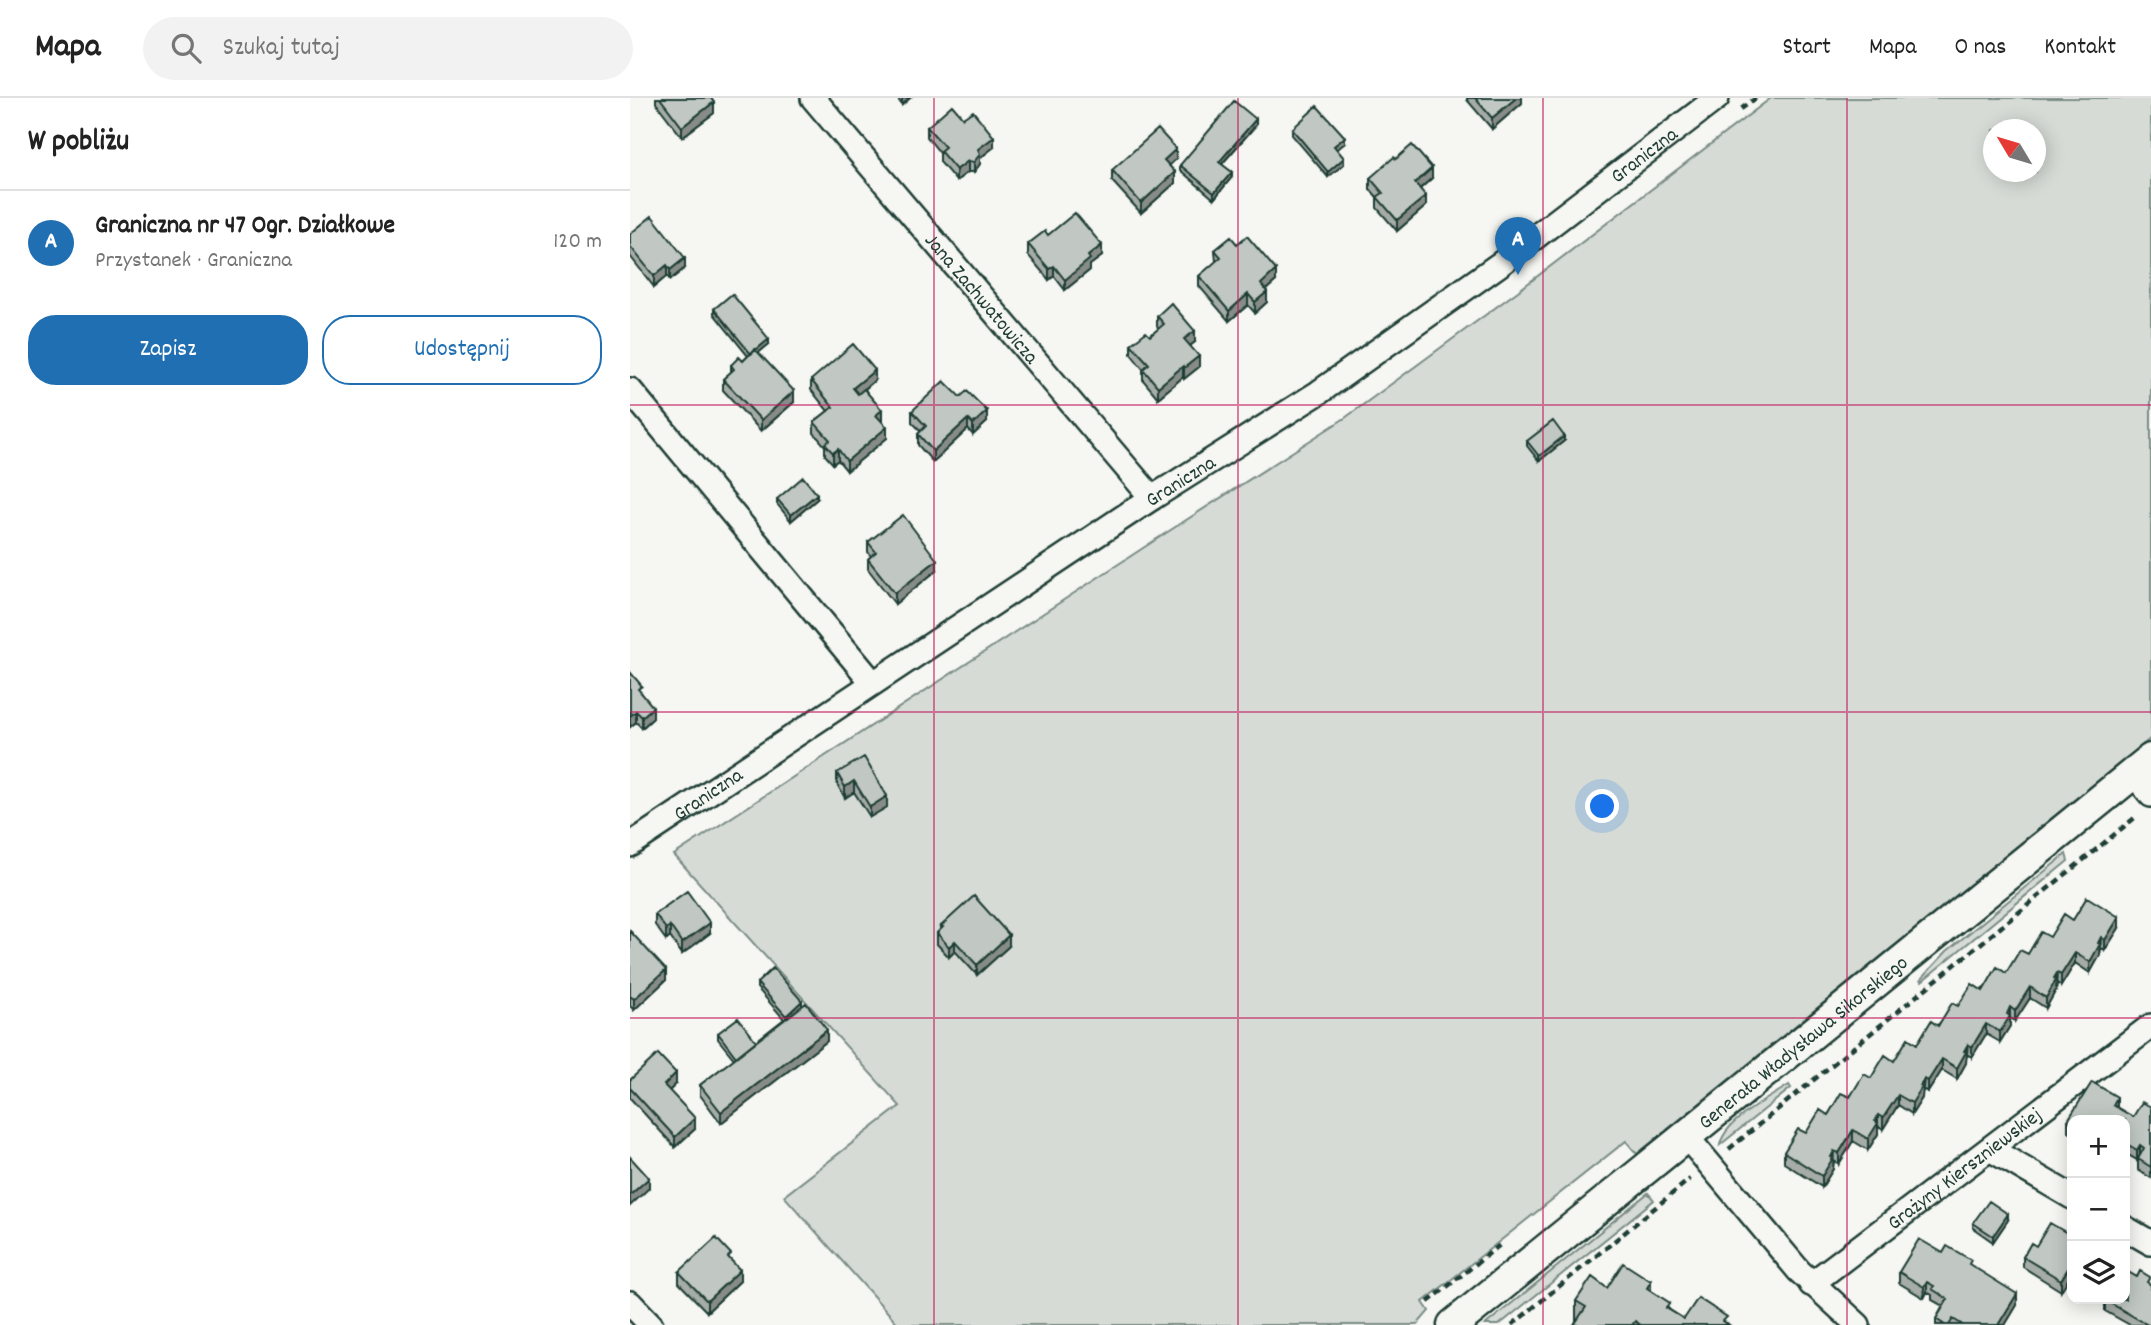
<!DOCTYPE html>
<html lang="pl">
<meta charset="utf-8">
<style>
body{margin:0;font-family:Dekko,sans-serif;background:#f2f2f2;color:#222}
.controls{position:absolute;right:21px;bottom:21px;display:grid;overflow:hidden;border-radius:14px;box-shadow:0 4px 18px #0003}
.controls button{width:63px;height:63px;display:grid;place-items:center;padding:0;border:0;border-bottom:2px solid #e0e0e0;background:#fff;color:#222;font:35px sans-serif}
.compass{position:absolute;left:1353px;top:21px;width:63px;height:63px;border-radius:50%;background:#fff;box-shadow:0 4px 18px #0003;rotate:308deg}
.you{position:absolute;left:973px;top:709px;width:24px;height:24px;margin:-18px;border:5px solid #fff;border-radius:50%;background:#1a73e8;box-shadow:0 0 0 10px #1a73e833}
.badge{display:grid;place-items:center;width:46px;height:46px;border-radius:50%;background:#1f6fb2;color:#fff;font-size:23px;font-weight:700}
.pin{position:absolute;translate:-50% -58px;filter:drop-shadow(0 2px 4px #0008)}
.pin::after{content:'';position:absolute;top:37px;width:24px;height:21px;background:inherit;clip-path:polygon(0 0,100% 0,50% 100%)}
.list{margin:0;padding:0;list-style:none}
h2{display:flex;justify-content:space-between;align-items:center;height:91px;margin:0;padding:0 28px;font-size:30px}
h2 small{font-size:23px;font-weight:400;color:#767676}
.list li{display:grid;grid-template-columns:46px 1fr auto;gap:21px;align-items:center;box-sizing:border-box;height:105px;padding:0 28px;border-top:2px solid #e0e0e0}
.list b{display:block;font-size:26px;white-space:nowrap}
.list p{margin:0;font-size:23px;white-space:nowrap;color:#767676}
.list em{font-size:23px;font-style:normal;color:#767676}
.actions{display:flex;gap:14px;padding:21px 28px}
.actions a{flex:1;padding:16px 0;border:2px solid #1f6fb2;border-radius:28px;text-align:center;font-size:24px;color:#1f6fb2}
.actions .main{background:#1f6fb2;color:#fff}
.icon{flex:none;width:38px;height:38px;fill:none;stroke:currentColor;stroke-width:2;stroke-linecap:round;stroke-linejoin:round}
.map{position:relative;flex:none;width:1521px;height:1227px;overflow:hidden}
header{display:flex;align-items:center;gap:42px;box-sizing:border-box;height:98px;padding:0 35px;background:#fff;border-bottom:2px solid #e0e0e0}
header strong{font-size:33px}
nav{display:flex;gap:38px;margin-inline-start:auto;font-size:24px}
.search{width:490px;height:63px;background:#f2f2f2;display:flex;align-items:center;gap:18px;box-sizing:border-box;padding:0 24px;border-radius:38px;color:#767676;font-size:26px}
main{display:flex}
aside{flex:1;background:#fff}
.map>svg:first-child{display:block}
.green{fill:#d6dbd6;stroke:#7a8c85;stroke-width:2;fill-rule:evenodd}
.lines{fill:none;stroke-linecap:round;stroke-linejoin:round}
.minor-casing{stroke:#1f3d34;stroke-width:28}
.tertiary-casing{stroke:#1f3d34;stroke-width:35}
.path{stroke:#1f3d34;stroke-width:4.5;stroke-dasharray:7 5;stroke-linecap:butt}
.minor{stroke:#f6f6f2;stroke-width:23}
.tertiary{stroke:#f6f6f2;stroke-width:30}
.wall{fill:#a6aca8;stroke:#1f3d34;stroke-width:2}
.shaded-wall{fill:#878c88;stroke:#1f3d34;stroke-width:2}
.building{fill:#c1c8c3;stroke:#1f3d34;stroke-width:2}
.grid{fill:none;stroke:#c2185b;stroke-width:2;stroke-opacity:0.55}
.labels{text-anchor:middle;stroke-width:6;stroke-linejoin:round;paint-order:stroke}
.street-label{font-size:21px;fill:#1f3d34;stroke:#f6f6f2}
</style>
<header>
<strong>Mapa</strong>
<div class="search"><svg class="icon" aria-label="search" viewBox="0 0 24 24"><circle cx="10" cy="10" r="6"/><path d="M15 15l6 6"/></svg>Szukaj tutaj</div>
<nav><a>Start</a><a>Mapa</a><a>O nas</a><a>Kontakt</a></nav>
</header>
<main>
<aside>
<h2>W pobliżu<small></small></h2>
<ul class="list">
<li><span class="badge">A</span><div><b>Graniczna nr 47 Ogr. Działkowe</b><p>Przystanek · Graniczna</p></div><em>120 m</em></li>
</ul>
<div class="actions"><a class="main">Zapisz</a><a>Udostępnij</a></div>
</aside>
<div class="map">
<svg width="1521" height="1227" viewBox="0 0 1521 1227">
<rect width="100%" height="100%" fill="#f6f6f2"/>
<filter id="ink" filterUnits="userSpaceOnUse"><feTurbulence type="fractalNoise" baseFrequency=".0143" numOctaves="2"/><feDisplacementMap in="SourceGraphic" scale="14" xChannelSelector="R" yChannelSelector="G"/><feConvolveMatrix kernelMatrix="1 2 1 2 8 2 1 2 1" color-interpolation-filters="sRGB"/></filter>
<g filter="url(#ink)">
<path class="green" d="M1141,0H1521V640L1007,1056L996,1043L793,1204L799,1213L787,1227H269L154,1098L270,1008L44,757L536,435L715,320L888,193ZM1364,32H1406V74H1364Z
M1436,756L1438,763L1292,883L1291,881L1317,853Z
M1159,987L1161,990L1090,1047C1095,1022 1138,1001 1159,987Z
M1018,1095L1024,1102L869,1227H855Z"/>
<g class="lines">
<g class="minor-casing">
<g id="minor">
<path id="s1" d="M183,0L522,400"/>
<path d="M0,292L243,585"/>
<path d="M1503,675L1521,697"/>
<path id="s2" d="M0,747L522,400L688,295L870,166L1087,0"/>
<path d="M1056,1038L1169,1173L1228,1227"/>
<path d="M1360,1051L1442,1099"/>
<path d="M1495,1130L1521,1145"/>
<path id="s3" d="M1181,1186L1521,928"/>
<path d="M0,1205L21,1227"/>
</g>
</g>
<g class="tertiary-casing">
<g id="tertiary">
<path id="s4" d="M823,1227L1521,661"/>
</g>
</g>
<path class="path" d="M1111,11L1126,0
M1099,1051L1507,718
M798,1204L871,1146
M882,1227L1060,1081"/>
<use href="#minor" class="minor"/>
<use href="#tertiary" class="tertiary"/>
</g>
<path class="wall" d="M26,0H81L84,15L52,39L26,5Z
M267,0H280L272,7Z
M837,0H892V5L862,31L837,2Z
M333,20L364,49L350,60V66L344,74H338L326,83L310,64V55L297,39V29Z
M626,27L592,66L602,79L584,101L550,72V67Z
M662,31L715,45L706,51L714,66L698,79L662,37Z
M546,61L539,68L545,85L511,115L482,83V72Z
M766,61L802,80L790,91L796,108L767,133L747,110V99L740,91V80Z
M0,136L55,170L40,182L37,178L24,189L0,158Z
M418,137L472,158L460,167V172L435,192L424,178L419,182L398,157V146Z
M607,146L646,183L636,192L637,204L625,215L618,207L599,223L569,188V178L586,164L585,152Z
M84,211L139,246L128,255L164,304L131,333L93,292V281L101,274V267L113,263L118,258L84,216Z
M527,218L565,244L560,248L569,269L554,281L553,279L528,300L513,282V271L501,256V246L520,238L528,231L527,228Z
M181,282H245L235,291L252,323H251L257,340L217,373L208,362L203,366L195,357V348L184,335V324L198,313L181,292Z
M330,299L357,324L343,337L338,331L303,364L288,347V336L291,333L282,324V313Z
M897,343H934L909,363L897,348Z
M147,401H187L161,423L147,406Z
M238,444L307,472L265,506L238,471V461L241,458L238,454Z
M12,596L23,620L12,630L6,624L0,629Z
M207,675L257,698V709L240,719L224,694L215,700L207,686Z
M25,816L80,835L52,856L40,839L36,842L25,827Z
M1443,822L1489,830L1475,852L1471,850L1470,857L1460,875L1445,865L1431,888L1427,885L1426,892L1416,910L1400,900L1385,923L1380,920V928L1370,944L1356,936L1342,959L1338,957L1336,959V965L1327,981L1312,972L1298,994L1294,992L1292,994V1000L1282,1016L1268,1007L1253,1031L1248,1028V1036L1238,1052L1223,1043L1209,1066L1204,1063L1203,1071L1192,1089L1154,1065V1054L1241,980L1287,946L1328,908L1376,875L1398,856Z
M311,828L379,848L347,877L325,853L319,859L307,846V835L311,831Z
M0,833L36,882L4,912L0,908Z
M127,885L172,908L197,943L91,1025L70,997V987L104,961L88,941V935L126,943L154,921L127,890Z
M0,982L46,986L39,993L65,1031L45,1049L0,1000Z
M1521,1009V1080L1508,1072V1060L1507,1062L1495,1055V1022H1442V1035L1438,1033V1022L1487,1010L1503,1019Z
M1378,1122L1363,1144L1343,1130V1125Z
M1442,1138L1431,1193L1393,1169V1159L1406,1148Z
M1313,1155L1341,1168L1387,1207L1375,1227H1306V1221L1313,1208L1302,1202V1197L1297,1194L1294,1200L1269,1185V1174Z
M101,1163L110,1183L77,1214L49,1185V1174Z
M1520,1186L1521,1227H1500L1475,1213V1202Z
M977,1190L1021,1193L1040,1212L1054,1221L1097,1225L1099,1227H944L946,1223V1203Z"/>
<path class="shaded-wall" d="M272,0H280L272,7Z
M886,0H892V5L862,31V20Z
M84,4V15L52,39V29Z
M626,21V27L589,69V64Z
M364,39V49L350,60V66L344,74V64L348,51Z
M715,39V45L704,54V48Z
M546,51V61L534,72V62Z
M714,60V66L698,79V74Z
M338,63V74L326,83V72Z
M802,70V80L785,95V85Z
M545,74V85L511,115V105Z
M602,74V79L584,101V95Z
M796,98V108L767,133V122Z
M472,147V158L460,167V172L435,192V182L458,158Z
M55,160V170L40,182V172Z
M37,167V178L24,189V178Z
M424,168V178L419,182V171Z
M646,172V183L631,196V186Z
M637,194V204L625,215V204Z
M618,196V207L599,223V213Z
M565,233V244L554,252V241Z
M139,241V246L121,261V256Z
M569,258V269L554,281V270Z
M553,268V279L528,300V289Z
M245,272V282L223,301V290Z
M164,293V304L131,333V322Z
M252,312V323L246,328V317Z
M357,313V324L343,337V326Z
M338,321V331L303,364V353Z
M257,329V340L217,373V363Z
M934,338V343L909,363V358Z
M208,351V362L203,366V355Z
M187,396V401L161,423V417Z
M307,462V472L265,506V495Z
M23,609V620L12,630V619Z
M6,613V624L0,629V618Z
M224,683V694L215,700V689Z
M257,698V709L240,719V709Z
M1489,819V830L1475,852V842Z
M80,825V835L52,856V845Z
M40,828V839L36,842V831Z
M379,837V848L347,877V867Z
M1471,839L1470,857L1460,875V864Z
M325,843V853L319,859V849Z
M1445,855V865L1431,888V877Z
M36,872V882L4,912V901Z
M1427,875L1426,892L1416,910V900Z
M1400,889V900L1385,923V913Z
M172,903V909L156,923V918Z
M1380,909V928L1370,944V934L1377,916Z
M1356,926V936L1342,959V949Z
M197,932V943L91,1025V1014Z
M1338,946L1336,965L1327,981V970Z
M1312,961V972L1298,994V983Z
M46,975V986L34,998V987Z
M1294,981L1292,1000L1282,1016V1005Z
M1268,997V1007L1253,1031V1020Z
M1487,999V1010L1483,1007Z
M1248,1017V1036L1238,1052V1041Z
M65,1020V1031L45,1049V1039Z
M1223,1032V1043L1209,1066V1055Z
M1510,1047V1058L1507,1062V1052Z
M1204,1053L1203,1071L1192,1089V1078Z
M19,1080V1090L0,1108V1097Z
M1378,1116V1122L1363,1144V1138Z
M1442,1164V1175L1431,1193V1182Z
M110,1172V1183L77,1214V1203Z
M1021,1183V1204L1017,1190Z
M1297,1184V1194L1294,1200V1189Z
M1387,1196V1207L1375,1227H1368Z"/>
<path class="building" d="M30,0H81L84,4L52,29Z
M845,0H886L862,20Z
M604,3L626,21L589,64L602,74L584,95L550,67Z
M322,7L333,20L343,13L364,39L348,51L350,56L344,64L338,63L326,72L310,53L315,49L297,29Z
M687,8L715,39L704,48L714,60L698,74L662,31Z
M528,31L546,51L534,62L545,74L511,105L482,72Z
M782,47L802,70L785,85L796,98L767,122L747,99L753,95L740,80L764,59L766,61Z
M445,115L472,147L458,158L460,161L435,182L424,168L419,171L398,146L415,133L418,137Z
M22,118L55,160L40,172L37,167L24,178L0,148V136Z
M617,138L646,172L631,186L637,194L625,204L618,196L599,213L569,178L591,159L585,152L601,139L607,146Z
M102,196L139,241L121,256L84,211Z
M541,205L565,233L554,241L569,258L554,270L553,268L528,289L513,271L519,266L501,246L516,234L520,238L534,226L527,218Z
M223,246L245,272L223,290L228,296L234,291L252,312L246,317L257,329L217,363L208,351L203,355L195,346L200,342L184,324L203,309L181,282Z
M125,251L164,293L131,322L93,281L104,271L101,267L109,259L113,263Z
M314,283L330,299L337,293L357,313L343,326L338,321L303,353L288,336L296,328L282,313Z
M923,323L934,338L909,358L897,343Z
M173,379L187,396L161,417L147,401Z
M273,417L307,462L265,495L238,461L246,454L238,444Z
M0,574L12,588L8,591L23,609L12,619L6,613L0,618Z
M234,659L257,698L240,709L224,683L215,689L207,675Z
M57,793L80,825L52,845L40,828L36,831L25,816Z
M344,798L379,837L347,867L325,843L319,849L307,835L313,829L311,828Z
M1457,799L1489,819L1475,842L1471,839L1468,845L1470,846L1460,864L1445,855L1431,877L1427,875L1424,880L1426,882L1416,900L1400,889L1385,913L1380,909L1377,916L1380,918L1370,934L1356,926L1342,949L1338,946L1334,953L1336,954L1327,970L1312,961L1298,983L1294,981L1290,988L1292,989L1282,1005L1268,997L1253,1020L1248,1017L1245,1023L1248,1025L1238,1041L1223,1032L1209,1055L1204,1053L1201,1059L1203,1060L1192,1078L1154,1054L1168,1031L1176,1035L1190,1012L1198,1017L1211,995L1220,999L1234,976L1241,980L1255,957L1264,963L1278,940L1287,946L1301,923L1308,928L1322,905L1328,908L1342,886L1353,893L1367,869L1376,875L1390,852L1398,856L1411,834L1420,839L1434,816L1443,822Z
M0,833L36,872L4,901L0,898Z
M143,870L172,903L156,918L127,885Z
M176,905L197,932L91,1014L70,987Z
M108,920L126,943L106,959L88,935Z
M28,956L46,975L34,987L65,1020L45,1039L0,990V982Z
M1462,984L1487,999L1483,1007L1503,1019L1512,1004L1521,1009V1069L1508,1061L1514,1050L1510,1047L1507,1052L1495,1045V1022H1442V1025L1438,1022Z
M0,1059L19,1080L0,1097Z
M1359,1103L1378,1116L1363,1138L1343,1125Z
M1420,1125L1442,1138V1164L1431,1182L1393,1159L1401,1145L1406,1148Z
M86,1140L101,1156L98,1159L110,1172L77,1203L49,1174Z
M1289,1141L1313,1155L1317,1148L1341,1162L1339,1166L1387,1196L1368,1227H1333L1323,1221L1319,1227H1315L1306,1221L1318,1201L1302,1191L1304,1188L1297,1184L1294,1189L1269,1174Z
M993,1165L1021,1183L1017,1190L1040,1205L1036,1210L1054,1221L1068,1200L1097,1219L1093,1223L1099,1227H1011L1005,1223L1002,1227H944L956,1209L946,1203L962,1179L977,1190Z
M1495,1172L1507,1179L1510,1173L1520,1179L1517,1184L1521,1187V1227H1518L1475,1202V1201H1495Z"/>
</g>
<path class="grid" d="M304,0V1227M608,0V1227M913,0V1227M1217,0V1227M0,307H1521M0,614H1521M0,920H1521"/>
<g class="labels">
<g class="street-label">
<text dy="7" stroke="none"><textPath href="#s2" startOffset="1227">Graniczna</textPath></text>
<text dy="7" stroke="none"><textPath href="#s1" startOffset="262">Jana Zachwatowicza</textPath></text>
<text dy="7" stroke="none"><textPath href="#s2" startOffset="660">Graniczna</textPath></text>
<text dy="7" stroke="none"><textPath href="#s2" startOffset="93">Graniczna</textPath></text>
<text dy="7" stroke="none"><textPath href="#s4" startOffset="450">Generała Władysława Sikorskiego</textPath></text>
<text dy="7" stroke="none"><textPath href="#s3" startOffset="192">Grażyny Kierszniewskiej</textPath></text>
</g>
</g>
</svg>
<div class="controls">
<button>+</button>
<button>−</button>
<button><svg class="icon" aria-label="layers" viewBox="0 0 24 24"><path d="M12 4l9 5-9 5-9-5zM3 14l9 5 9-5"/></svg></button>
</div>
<svg class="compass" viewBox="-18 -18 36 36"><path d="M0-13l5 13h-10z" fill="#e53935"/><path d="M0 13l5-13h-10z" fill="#767676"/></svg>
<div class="you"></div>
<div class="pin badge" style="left:888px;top:177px">A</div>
</div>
</main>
